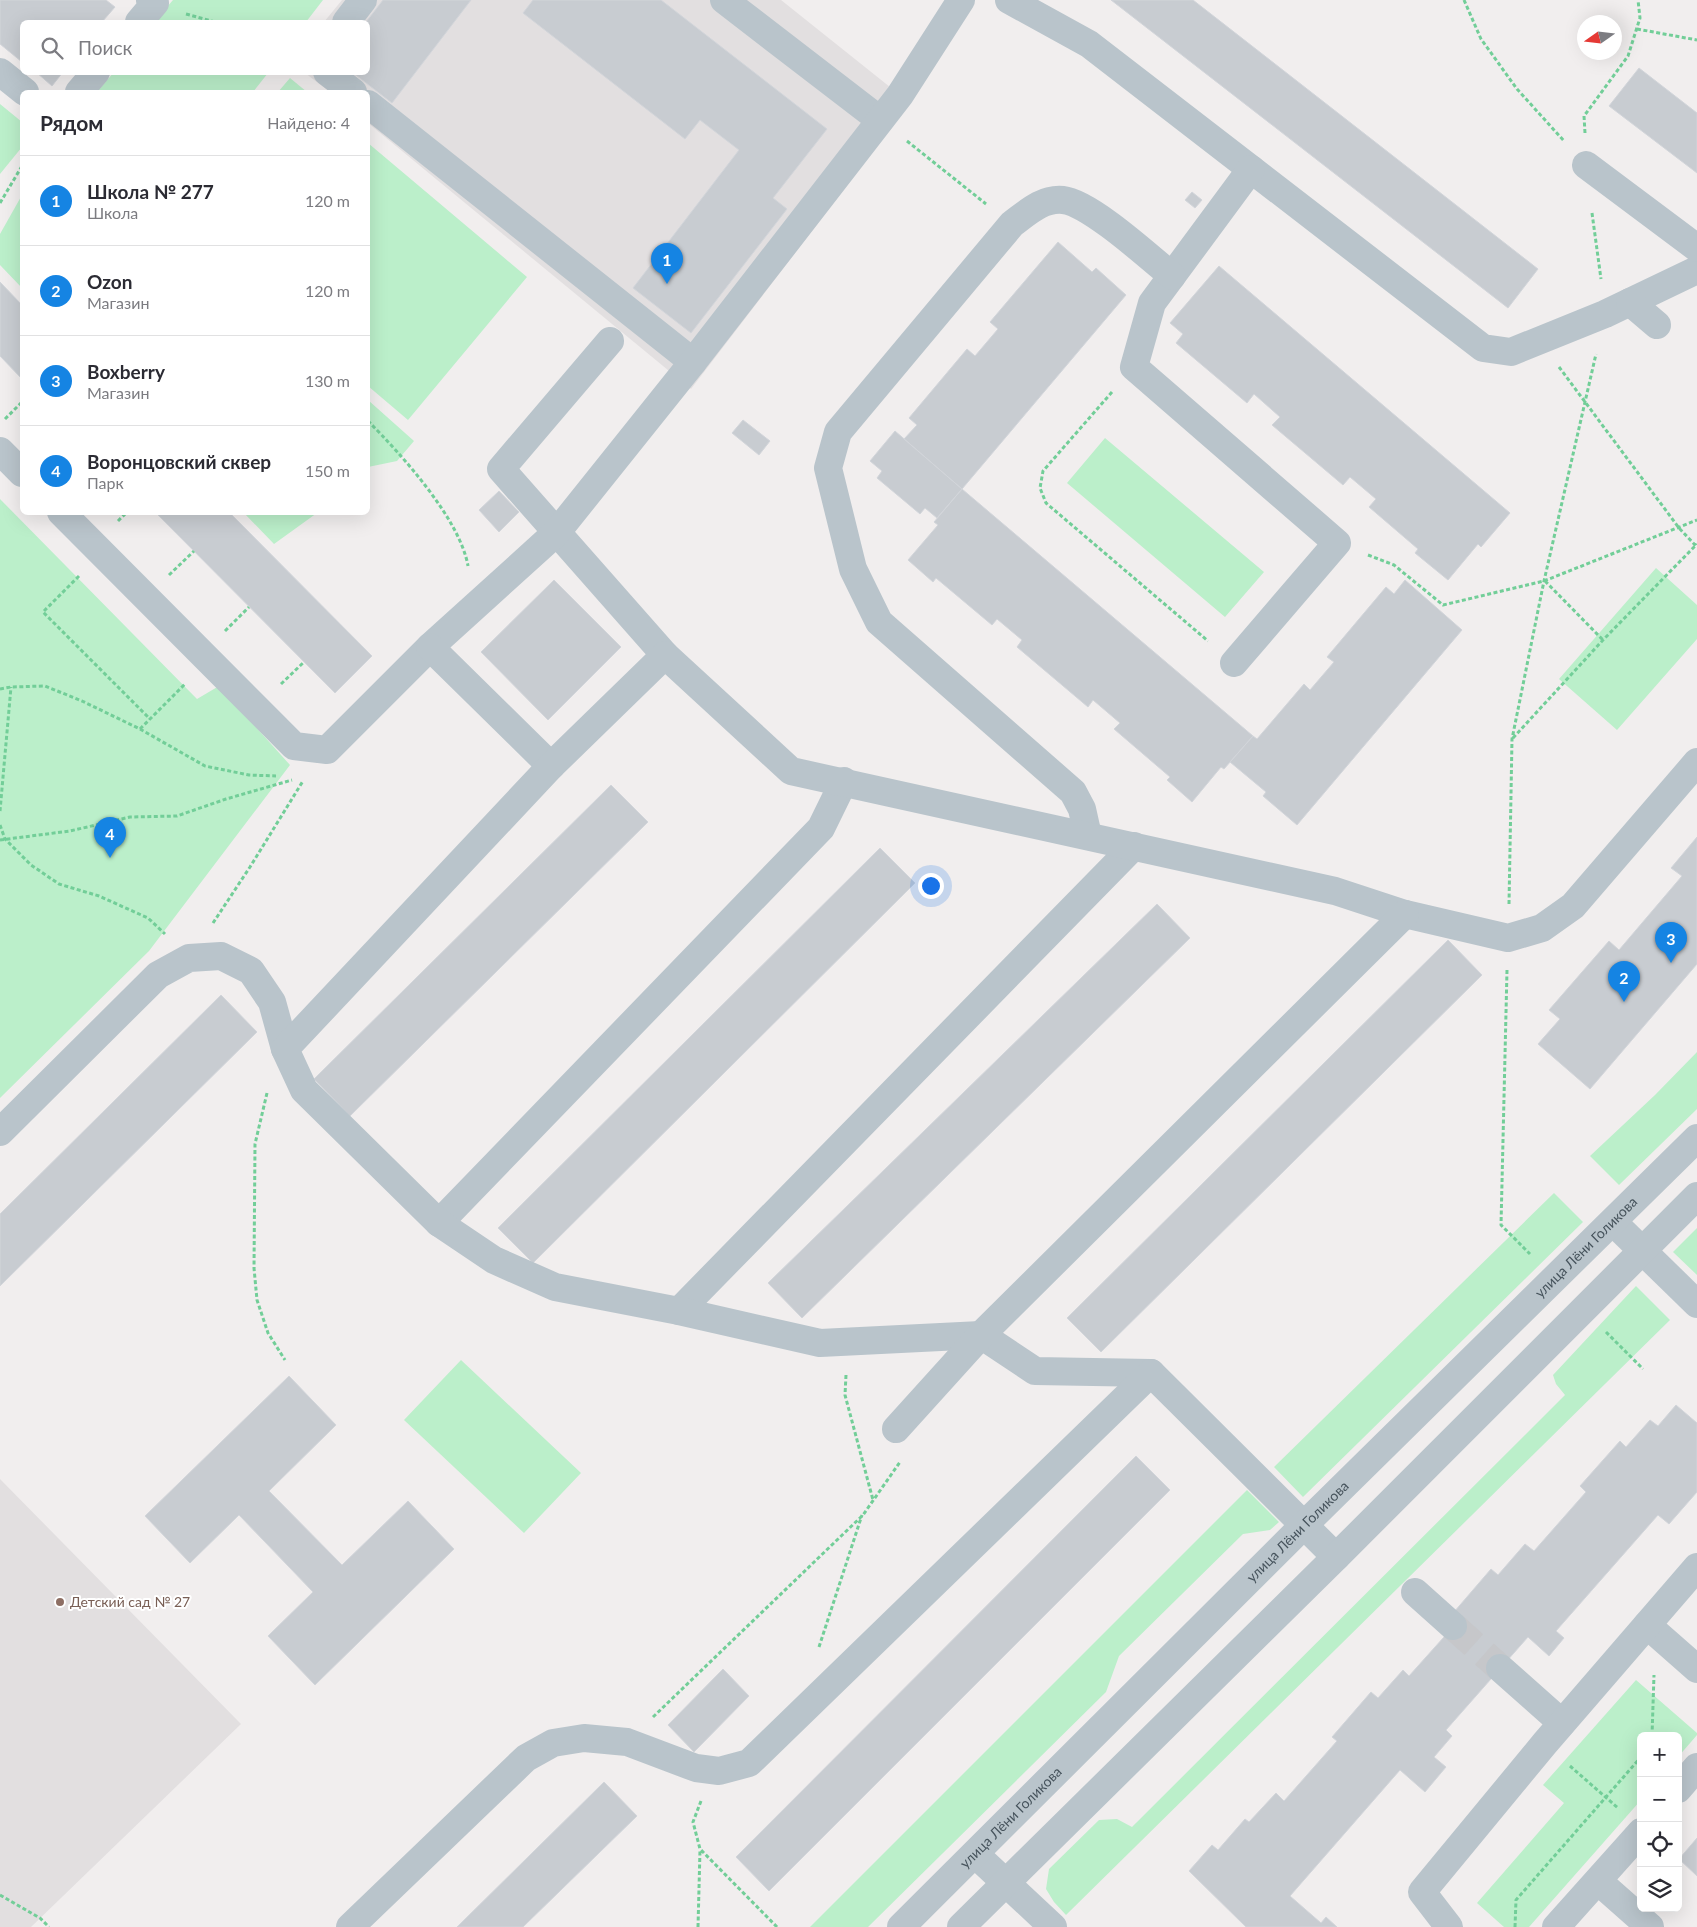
<!DOCTYPE html>
<html lang="ru">
<meta charset="utf-8">
<style>
body{margin:0;font-family:Lato,sans-serif;background:#f7f7f7;color:#2b2b33}
.controls{position:absolute;right:15px;bottom:15px;display:grid;overflow:hidden;border-radius:8px;box-shadow:0 5px 20px #0002}
.controls button{width:45px;height:45px;display:grid;place-items:center;padding:0;border:0;border-bottom:1px solid #e1e1e2;background:#fff;color:#2b2b33;font:25px sans-serif}
.compass{position:absolute;left:1577px;top:15px;width:45px;height:45px;border-radius:50%;background:#fff;box-shadow:0 5px 20px #0002;rotate:256deg}
.you{position:absolute;left:930px;top:885px;width:18px;height:18px;margin:-12px;border:4px solid #fff;border-radius:50%;background:#1a73e8;box-shadow:0 0 0 8px #1a73e833}
.badge{display:grid;place-items:center;width:32px;height:32px;border-radius:50%;background:#1584e3;color:#fff;font-size:16px;font-weight:700}
.pin{position:absolute;translate:-50% -41px;filter:drop-shadow(0 1px 2px #0008)}
.pin::after{content:'';position:absolute;top:26px;width:18px;height:15px;background:inherit;clip-path:polygon(0 0,100% 0,50% 100%)}
.list{margin:0;padding:0;list-style:none}
h2{display:flex;justify-content:space-between;align-items:center;height:65px;margin:0;padding:0 20px;font-size:21px}
h2 small{font-size:16px;font-weight:400;color:#7c7c81}
.list li{display:grid;grid-template-columns:32px 1fr auto;gap:15px;align-items:center;box-sizing:border-box;height:90px;padding:0 20px;border-top:1px solid #e1e1e2}
.list b{display:block;font-size:19px;white-space:nowrap}
.list p{margin:0;font-size:16px;white-space:nowrap;color:#7c7c81}
.list em{font-size:16px;font-style:normal;color:#7c7c81}
.icon{flex:none;width:28px;height:28px;fill:none;stroke:currentColor;stroke-width:2;stroke-linecap:round;stroke-linejoin:round}
.map{position:relative;flex:none;width:1697px;height:1927px;overflow:hidden}
.search{position:absolute;background:#fff;box-shadow:0 5px 20px #0002;left:20px;top:20px;width:350px;height:55px;display:flex;align-items:center;gap:12px;box-sizing:border-box;padding:0 18px;border-radius:8px;color:#7c7c81;font-size:19px}
.panel{position:absolute;background:#fff;box-shadow:0 5px 20px #0002;left:20px;top:90px;width:350px;height:425px;border-radius:8px}
.map>svg:first-child{display:block}
.education{fill:#e2dfe0}
.green{fill:#bbefca}
.building{fill:#c8ccd1;stroke:#d2d5da}
.lines{fill:none;stroke-linecap:round;stroke-linejoin:round}
.minor-tunnel{stroke:#c6c7ca;stroke-width:28;stroke-dasharray:28 14;stroke-linecap:butt}
.path{stroke:#72ce98;stroke-width:3;stroke-dasharray:4 2.5;stroke-linecap:butt}
.minor{stroke:#b9c4cb;stroke-width:28}
.education-dot{fill:#8d6e63;stroke:#fff;stroke-width:2}
.labels{text-anchor:middle;stroke-width:4;stroke-linejoin:round;paint-order:stroke}
.street-label{font-size:14px;fill:#46535c;stroke:#fff}
.education-label{font-size:14px;fill:#785e54;stroke:#fff;text-anchor:start}
</style>
<div class="map">
<svg width="1697" height="1927" viewBox="0 0 1697 1927">
<rect width="100%" height="100%" fill="#f1eeee"/>
<path class="education" d="M342,0H781L910,103L691,389L368,123V92H330L305,73L368,72V22H324Z
M0,1479L241,1724L31,1927H0Z"/>
<path class="green" d="M173,0H323L306,22H154Z
M114,72H268V73L253,92H97Z
M290,78L307,92H278Z
M0,104L22,122V147L0,174Z
M368,143L527,277L408,420L368,386Z
M22,195V288L0,265V234Z
M368,400L414,441L397,461L368,467Z
M1105,438L1264,572L1225,617L1067,483Z
M0,499L197,699L219,686L290,765L149,951L0,1098Z
M244,513H317L274,544Z
M1656,568L1697,605V639L1617,730L1559,679Z
M1697,1052V1109L1619,1185L1590,1156L1655,1095Z
M1554,1193L1583,1222L1303,1497L1274,1467Z
M1697,1228V1275L1673,1252Z
M1636,1286L1670,1320L1066,1915L1054,1902L1046,1889L1049,1869L1099,1820L1117,1819L1132,1827L1565,1395L1556,1384L1553,1375Z
M461,1360L581,1473L524,1533L404,1420Z
M1247,1490L1279,1522L1270,1530L1243,1534L1119,1656L1106,1692L868,1927H810Z
M1636,1680L1697,1733V1735L1678,1757V1736H1641V1800L1529,1927H1504L1477,1903L1564,1803L1543,1785Z"/>
<path class="building" d="M0,0H106L115,7L102,22H22V62L0,44Z
M383,0H471L392,103L352,72H368V22H366Z
M533,0H661L827,129L773,198L787,209L691,333L633,288L739,150L700,120L685,139L523,13Z
M1111,0H1193L1538,269L1508,308Z
M1639,68L1697,113V173L1609,106Z
M36,72H63L52,86Z
M1192,192L1202,200L1195,208L1185,200Z
M1058,242L1092,272L1096,268L1126,295L962,489L904,439L917,425L909,418L967,349L975,356L998,329L990,322Z
M1219,266L1510,513L1481,547L1478,544L1448,580L1415,553L1418,549L1369,507L1376,499L1350,477L1343,485L1272,425L1280,417L1254,394L1247,403L1176,343L1183,334L1170,323Z
M0,282L22,305V379L0,356Z
M743,420L770,441L759,455L732,433Z
M895,431L962,489L937,518L925,508L920,514L877,478L882,471L870,461Z
M962,489L1253,736L1224,769L1221,767L1192,802L1167,780L1170,777L1114,729L1120,723L1093,700L1088,707L1017,647L1022,640L997,619L992,625L936,578L933,582L908,560L938,525L934,522Z
M499,491L519,512L499,532L479,510Z
M155,512H229L372,656L335,693Z
M554,580L621,647L548,720L481,652Z
M1405,580L1462,630L1297,825L1263,796L1266,792L1230,762L1253,736L1257,739L1304,684L1310,690L1334,662L1327,657L1386,587L1394,594Z
M611,785L648,822L350,1116L314,1079Z
M1697,837V964L1590,1089L1538,1044L1560,1019L1549,1010L1609,941L1619,950L1682,876L1671,868Z
M880,848L915,883L533,1263L498,1228Z
M1157,904L1190,938L802,1318L768,1283Z
M1448,940L1482,975L1101,1352L1067,1318Z
M221,995L257,1032L0,1286V1214Z
M289,1376L336,1425L269,1491L342,1565L408,1501L454,1549L315,1685L268,1636L313,1592L239,1515L190,1563L145,1516Z
M1676,1405L1697,1423V1492L1669,1524L1658,1515L1556,1631L1564,1638L1549,1656L1528,1637L1446,1730L1452,1736L1434,1757L1446,1767L1425,1792L1400,1770L1290,1896L1321,1923L1326,1917L1337,1927H1246L1189,1871L1212,1845L1218,1850L1245,1819L1249,1822L1276,1793L1284,1801L1337,1741L1332,1737L1371,1692L1378,1698L1403,1670L1409,1676L1461,1618L1454,1612L1491,1569L1498,1575L1525,1544L1534,1551L1586,1492L1580,1486L1620,1441L1626,1447L1650,1420L1658,1426Z
M1136,1456L1170,1490L769,1891L736,1857Z
M723,1669L749,1696L694,1752L668,1725Z
M604,1782L637,1816L523,1927H457Z
M1697,1838V1876L1679,1859Z"/>
<g class="lines">
<path class="minor-tunnel" d="M1453,1626L1500,1668"/>
<path class="path" d="M1464,0L1481,39L1517,89L1564,141
M186,14L215,22
M1637,29L1697,40
M1585,133L1584,116L1628,56L1640,18L1638,0
M907,141L986,204
M0,203L22,166
M1592,213L1601,279
M1559,367L1679,528L1697,547
M1112,392L1043,471L1040,488L1046,503L1208,641
M5,419L22,402
M368,421C401,454 460,519 468,566
M118,521L127,512
M1368,555L1394,565L1443,605L1544,581L1697,520
M169,575L194,551
M79,576L43,612L150,719
M1545,581L1603,640
M225,631L249,607
M281,684L304,662
M0,689L11,687L45,686L82,701L140,729L205,766L249,775L276,776
M140,729L185,684
M1513,738L1603,640L1697,544
M0,811L11,687
M0,825L5,839L31,865L59,884L99,896L148,918L165,934
M0,840L70,831L130,817L177,816L226,799L292,780
M1509,904L1512,739L1544,581L1596,354
M213,923L250,867L303,781
M1507,970L1501,1225L1530,1254
M267,1093L255,1144L254,1268L257,1300L268,1333L285,1360
M1606,1332L1643,1369
M846,1375L845,1395L873,1500
M819,1647L862,1515
M653,1717L863,1515L900,1462
M1652,1736L1654,1675
M1570,1766L1618,1808
M701,1801L693,1822L700,1849L777,1927
M0,1895L40,1918L49,1927
M698,1927L700,1850
M1515,1927L1516,1900L1641,1757"/>
<g class="minor">
<path d="M724,0L880,120"/>
<path d="M1009,0L1089,44L1483,348L1511,352L1605,314L1697,270"/>
<path d="M139,22L155,3L150,0"/>
<path d="M346,22L363,0"/>
<path d="M0,72L25,92"/>
<path d="M327,72L353,92"/>
<path d="M79,92L96,72"/>
<path d="M368,104L693,362"/>
<path d="M1586,165L1697,248"/>
<path d="M1630,302L1657,325"/>
<path d="M610,341L501,469L665,655"/>
<path d="M0,451L22,473"/>
<path d="M61,512L294,746L327,750L430,647L557,532L693,362L900,95L961,0"/>
<path d="M430,647L551,766"/>
<path d="M1234,663L1337,543L1134,367L1152,303L1251,169"/>
<path d="M1088,836L1082,809L1073,792L879,622L853,569L828,468L838,432L1012,224C1027,213 1042,198 1063,200C1090,203 1149,257 1172,276"/>
<path d="M0,1132L158,975L189,958L221,956L251,971L272,1002L285,1049"/>
<path d="M1613,1222L1697,1304"/>
<path d="M439,1223L821,828L844,781"/>
<path d="M679,1311L1134,846"/>
<path d="M1151,1373L1035,1371L981,1335L820,1343L679,1311L555,1287L494,1260L439,1223L304,1090L285,1049L551,766L665,655L791,771L1335,891L1405,914L1508,938L1542,928L1573,906L1697,762"/>
<path d="M896,1429L981,1335L1405,914"/>
<path d="M1415,1592L1453,1626"/>
<path d="M1647,1625L1697,1669"/>
<path d="M1500,1668L1562,1723"/>
<path d="M1678,1789L1697,1767"/>
<path d="M975,1854L1053,1927"/>
<path d="M1598,1881L1650,1927"/>
<path d="M350,1927L526,1758L553,1743L584,1738L627,1742L696,1768L719,1771L749,1763L1151,1373L1336,1557"/>
<path id="s1" d="M901,1927L1304,1525L1697,1138"/>
<path d="M961,1927L1336,1557L1697,1196"/>
<path d="M1449,1927L1422,1892L1545,1743L1697,1567"/>
<path d="M1556,1927L1641,1832"/>
</g>
</g>
<circle class="education-dot" cx="60" cy="1602" r="5"/>
<g class="labels">
<g class="street-label">
<text dy="5" stroke="none"><textPath href="#s1" startOffset="965">улица Лёни Голикова</textPath></text>
<text dy="5" stroke="none"><textPath href="#s1" startOffset="560">улица Лёни Голикова</textPath></text>
<text dy="5" stroke="none"><textPath href="#s1" startOffset="155">улица Лёни Голикова</textPath></text>
</g>
<g class="education-label">
<text x="70" y="1607">Детский сад № 27</text>
</g>
</g>
</svg>
<div class="controls">
<button>+</button>
<button>−</button>
<button><svg class="icon" aria-label="locate" viewBox="0 0 24 24"><circle cx="12" cy="12" r="6"/><path d="M12 2v4M12 18v4M2 12h4M18 12h4"/></svg></button>
<button><svg class="icon" aria-label="layers" viewBox="0 0 24 24"><path d="M12 4l9 5-9 5-9-5zM3 14l9 5 9-5"/></svg></button>
</div>
<svg class="compass" viewBox="-18 -18 36 36"><path d="M0-13l5 13h-10z" fill="#e53935"/><path d="M0 13l5-13h-10z" fill="#7c7c81"/></svg>
<div class="you"></div>
<div class="pin badge" style="left:667px;top:284px">1</div>
<div class="pin badge" style="left:1624px;top:1002px">2</div>
<div class="pin badge" style="left:1671px;top:963px">3</div>
<div class="pin badge" style="left:110px;top:858px">4</div>
<div class="search"><svg class="icon" aria-label="search" viewBox="0 0 24 24"><circle cx="10" cy="10" r="6"/><path d="M15 15l6 6"/></svg>Поиск</div>
<section class="panel">
<h2>Рядом<small>Найдено: 4</small></h2>
<ul class="list">
<li><span class="badge">1</span><div><b>Школа № 277</b><p>Школа</p></div><em>120 m</em></li>
<li><span class="badge">2</span><div><b>Ozon</b><p>Магазин</p></div><em>120 m</em></li>
<li><span class="badge">3</span><div><b>Boxberry</b><p>Магазин</p></div><em>130 m</em></li>
<li><span class="badge">4</span><div><b>Воронцовский сквер</b><p>Парк</p></div><em>150 m</em></li>
</ul>
</section>
</div>
